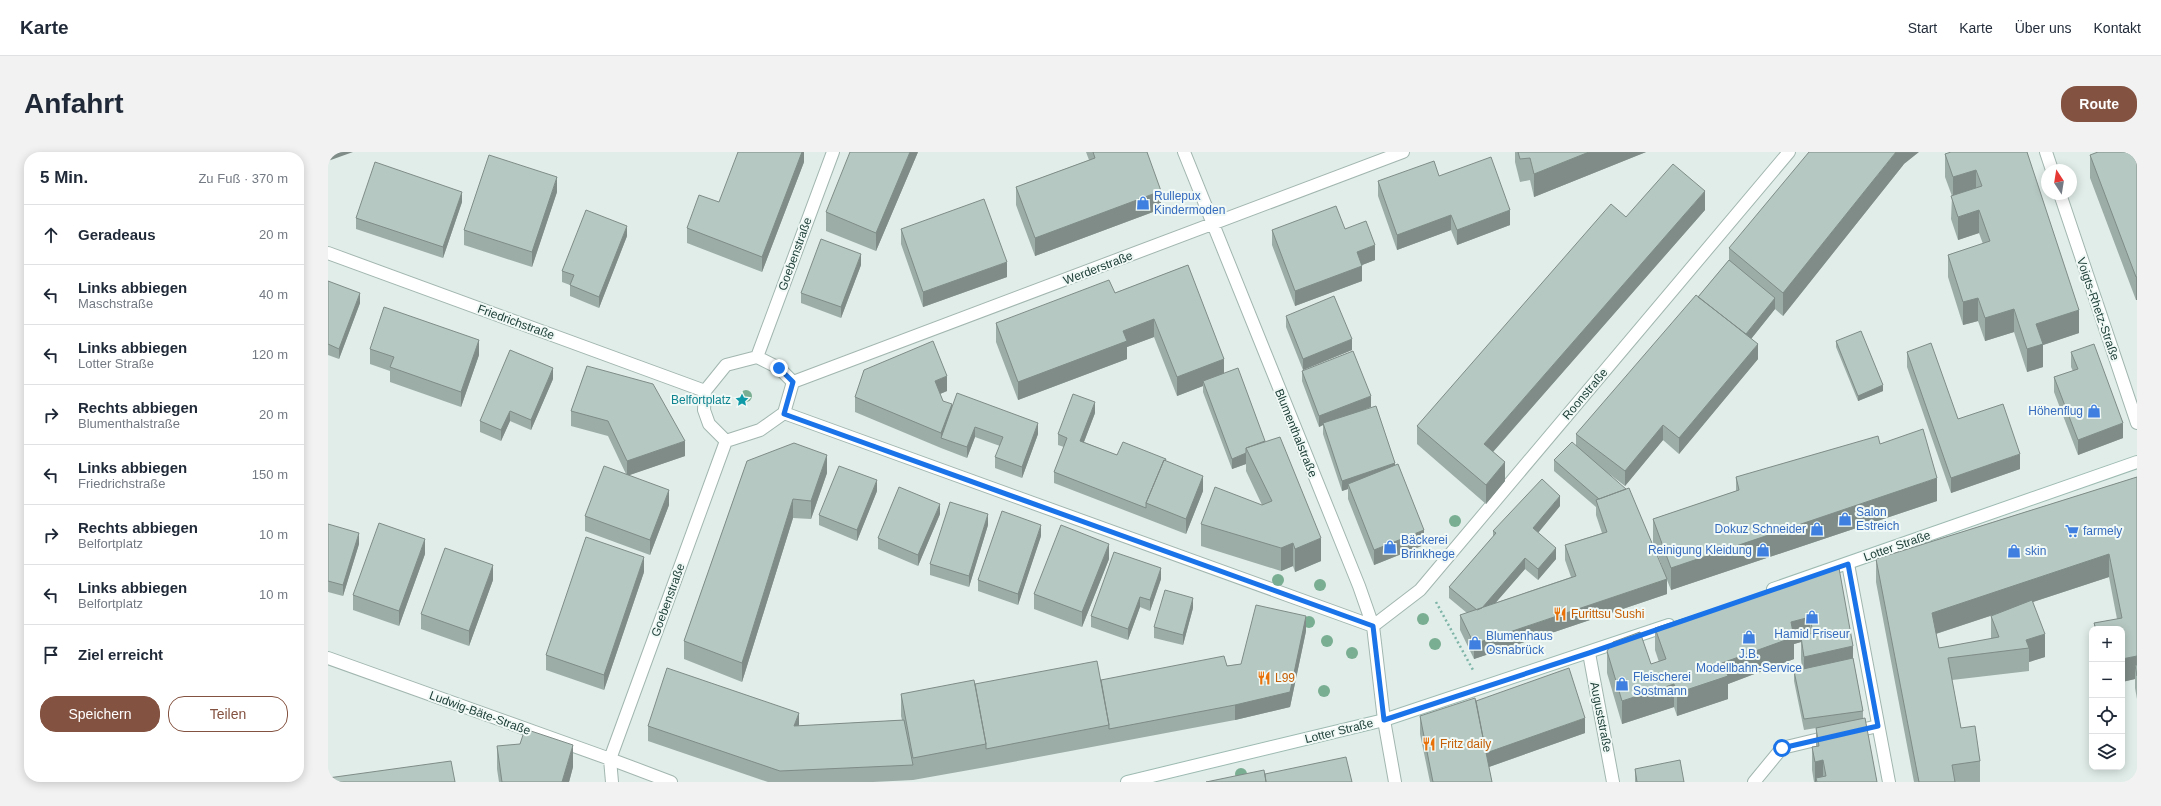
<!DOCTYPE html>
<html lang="de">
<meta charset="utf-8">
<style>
body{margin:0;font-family:Helvetica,sans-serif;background:#f2f2f3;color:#1f2937}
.controls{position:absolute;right:12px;bottom:12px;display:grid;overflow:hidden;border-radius:8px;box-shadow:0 2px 10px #0003}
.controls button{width:36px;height:36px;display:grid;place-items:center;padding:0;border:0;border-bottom:1px solid #e0e1e3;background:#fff;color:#1f2937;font:20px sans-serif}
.compass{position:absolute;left:1713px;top:12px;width:36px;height:36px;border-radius:50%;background:#fff;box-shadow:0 2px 10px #0003;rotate:348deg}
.stop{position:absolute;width:12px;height:12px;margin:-9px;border:3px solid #1a73e8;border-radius:50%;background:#fff}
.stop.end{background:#1a73e8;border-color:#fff;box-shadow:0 1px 4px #0008}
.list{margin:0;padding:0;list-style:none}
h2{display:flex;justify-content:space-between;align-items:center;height:52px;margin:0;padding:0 16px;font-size:17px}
h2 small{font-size:13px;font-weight:400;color:#747a83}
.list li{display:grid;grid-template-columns:26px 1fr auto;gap:12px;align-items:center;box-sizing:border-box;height:60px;padding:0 16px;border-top:1px solid #e0e1e3}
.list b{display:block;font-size:15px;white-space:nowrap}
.list p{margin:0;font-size:13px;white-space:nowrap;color:#747a83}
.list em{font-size:13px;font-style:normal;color:#747a83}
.actions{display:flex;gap:8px;padding:12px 16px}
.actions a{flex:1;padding:9px 0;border:1px solid #845240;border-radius:16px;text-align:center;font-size:14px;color:#845240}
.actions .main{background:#845240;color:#fff}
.icon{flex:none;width:22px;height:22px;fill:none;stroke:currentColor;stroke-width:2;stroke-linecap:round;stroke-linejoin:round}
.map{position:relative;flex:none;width:1809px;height:630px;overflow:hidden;border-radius:16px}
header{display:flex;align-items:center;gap:24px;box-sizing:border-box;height:56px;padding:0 20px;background:#fff;border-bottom:1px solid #e0e1e3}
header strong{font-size:19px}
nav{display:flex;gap:22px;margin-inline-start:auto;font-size:14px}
.intro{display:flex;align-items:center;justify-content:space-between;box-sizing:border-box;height:96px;padding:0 24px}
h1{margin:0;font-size:28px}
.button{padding:10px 18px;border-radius:16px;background:#845240;color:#fff;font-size:14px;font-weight:700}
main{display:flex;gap:24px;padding:0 24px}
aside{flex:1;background:#fff;border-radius:16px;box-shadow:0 2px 10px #0003}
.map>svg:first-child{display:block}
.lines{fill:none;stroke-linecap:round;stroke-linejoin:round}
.lane-casing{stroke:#a2b6b0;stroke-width:14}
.street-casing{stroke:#a2b6b0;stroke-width:14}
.secondary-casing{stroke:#9dbab2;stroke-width:14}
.path{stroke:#7db4a7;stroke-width:2.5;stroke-dasharray:2 3;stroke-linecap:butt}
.lane{stroke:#fff;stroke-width:12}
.street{stroke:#fff;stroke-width:12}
.secondary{stroke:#fff;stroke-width:12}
.tree{fill:#79ae92}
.wall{fill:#9caca6;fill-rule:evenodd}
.shaded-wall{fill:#7f8c87}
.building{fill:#b5c8c1;stroke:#7f8c87}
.route{stroke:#1a73e8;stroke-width:5}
.labels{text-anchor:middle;stroke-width:4;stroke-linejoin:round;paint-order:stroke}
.shop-label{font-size:12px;fill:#366cbe;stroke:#f1f9f6;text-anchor:start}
.street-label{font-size:12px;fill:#1f4039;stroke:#f1f9f6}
.culture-label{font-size:12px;fill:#0d838f;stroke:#f1f9f6;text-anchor:end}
.food-label{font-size:12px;fill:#c56008;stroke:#f1f9f6;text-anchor:start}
</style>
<header>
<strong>Karte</strong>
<nav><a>Start</a><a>Karte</a><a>Über uns</a><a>Kontakt</a></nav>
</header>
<div class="intro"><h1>Anfahrt</h1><a class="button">Route</a></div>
<main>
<aside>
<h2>5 Min.<small>Zu Fuß · 370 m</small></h2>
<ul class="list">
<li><svg class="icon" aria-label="ahead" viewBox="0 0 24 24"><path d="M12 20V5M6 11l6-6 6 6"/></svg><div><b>Geradeaus</b></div><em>20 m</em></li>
<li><svg class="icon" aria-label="left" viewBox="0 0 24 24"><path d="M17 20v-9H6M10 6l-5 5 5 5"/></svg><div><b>Links abbiegen</b><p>Maschstraße</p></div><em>40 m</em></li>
<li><svg class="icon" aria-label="left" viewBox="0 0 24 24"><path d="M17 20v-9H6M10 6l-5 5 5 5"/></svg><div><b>Links abbiegen</b><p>Lotter Straße</p></div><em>120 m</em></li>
<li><svg class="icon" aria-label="right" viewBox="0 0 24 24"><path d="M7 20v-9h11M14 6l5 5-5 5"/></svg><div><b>Rechts abbiegen</b><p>Blumenthalstraße</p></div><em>20 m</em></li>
<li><svg class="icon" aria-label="left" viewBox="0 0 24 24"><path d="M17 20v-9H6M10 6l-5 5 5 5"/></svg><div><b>Links abbiegen</b><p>Friedrichstraße</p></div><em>150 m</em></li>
<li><svg class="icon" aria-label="right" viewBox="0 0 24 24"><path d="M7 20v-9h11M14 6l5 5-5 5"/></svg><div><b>Rechts abbiegen</b><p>Belfortplatz</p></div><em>10 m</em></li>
<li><svg class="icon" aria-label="left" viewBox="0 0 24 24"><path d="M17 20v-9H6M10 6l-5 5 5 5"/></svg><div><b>Links abbiegen</b><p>Belfortplatz</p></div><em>10 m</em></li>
<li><svg class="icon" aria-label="arrive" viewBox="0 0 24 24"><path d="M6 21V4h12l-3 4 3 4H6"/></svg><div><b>Ziel erreicht</b></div></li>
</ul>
<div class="actions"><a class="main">Speichern</a><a>Teilen</a></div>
</aside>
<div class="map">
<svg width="1809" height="630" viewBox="0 0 1809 630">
<rect width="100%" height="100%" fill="#e0ede8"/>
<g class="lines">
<g class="lane-casing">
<path id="lane" d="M1524,580L1550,574
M282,607L343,630
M1426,630L1454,596L1504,584"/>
</g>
<g class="street-casing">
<path id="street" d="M856,0L1031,434L1045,474L1056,568L1067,630
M1718,0L1724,18
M1732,42L1809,271
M0,101L377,239
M429,205L451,216L465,230L456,261L432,278L398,289L381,272L376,258L377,239L398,213Z
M429,205L505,0
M465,230L1075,0
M456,261L1045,474L1092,438L1461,0
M1520,412L1561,630
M1261,501L1285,630
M0,506L282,607L284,630
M282,607L398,289"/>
</g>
<g class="secondary-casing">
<path id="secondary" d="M1445,437L1809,310
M799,630L1056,568L1341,473"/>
</g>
<path class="path" d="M1108,450L1145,518"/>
<use href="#lane" class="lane"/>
<use href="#street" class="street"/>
<use href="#secondary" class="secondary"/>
</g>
<g class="tree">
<circle cx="418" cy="244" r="6"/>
<circle cx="1127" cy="369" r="6"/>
<circle cx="950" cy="428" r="6"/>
<circle cx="992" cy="433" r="6"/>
<circle cx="1095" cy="467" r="6"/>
<circle cx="981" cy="470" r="6"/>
<circle cx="999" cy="489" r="6"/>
<circle cx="1107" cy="492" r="6"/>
<circle cx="1024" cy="501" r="6"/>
<circle cx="996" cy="539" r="6"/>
<circle cx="913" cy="622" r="6"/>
</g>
<path class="wall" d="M476,0V10L434,120L359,91V76L391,50Z
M590,0L548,99L498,79V60Z
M758,0H819L833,57L707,104L688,53V35L761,8Z
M1187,0H1318L1206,45L1202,28L1192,30L1187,10Z
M1699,0L1751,181L1715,193V215L1699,220L1686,180L1657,189L1650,169L1635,173L1620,125V103L1655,92L1651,81L1630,88L1623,67L1624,44L1617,25V2Z
M1809,0V148H1808L1762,26V3Z
M1576,12L1455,164L1447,157L1423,187L1430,207L1351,302L1335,288L1297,334L1280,321L1335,417L1325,390V367L1408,339V325L1552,292L1609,349L1343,438L1339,428V442L1146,507L1132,478V463L1139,461L1121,446V435L1165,385V379L1232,354L1210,381L1228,407L1210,428L1197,417L1167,451L1243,425L1237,408V393L1274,381L1268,363V355L1226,319V308L1248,293V282L1370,145L1401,108V96Z
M1111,24L1182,73L1129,93L1123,78L1069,98L1050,44V29Z
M229,40L204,115L136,93V78Z
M134,50L115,106L28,77V66Z
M1377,58L1165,300L1177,329L1158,352L1089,292V274L1298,65Z
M573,77L679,125L595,155L573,92Z
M1017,77L1047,108L1034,113V129L967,154L944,93V78Z
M299,84L271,156L242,144V133L234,130V119Z
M533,113L513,166L473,151V141Z
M860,113L896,221L937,289L993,409L967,420L965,414L953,419L873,394V372L934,353L918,319V312L904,317L875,240V234L849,244L826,185L799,195V207L690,248L668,190V171L787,141Z
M0,129L32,151L11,207L0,203Z
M958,164L1024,198L975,218L958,175Z
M1508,189L1555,239L1530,249L1508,195Z
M42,197L151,203L133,255L62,230V219L42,212Z
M1579,200L1630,267L1692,317L1623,341L1579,215Z
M1743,200L1795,286L1750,303L1726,240V225L1745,219L1743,215Z
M259,214L357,304L301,323L341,353L322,403L257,379V364L298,322L280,284L243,274V259Z
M974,219L1043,255L1027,261L1067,314L1096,393L1046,413L1020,347V337L1014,339L995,282V273L991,275L974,229Z
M225,227L203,278L182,269L173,289L152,280V269Z
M619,239L612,242L615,249L624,257L710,282L694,326L667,316V305L672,294L647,285L639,306L613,296L527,260V245Z
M767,261L756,290L789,303L838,309L875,339L858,382L726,331V320L736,295L730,293V282Z
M419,309L499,321L483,367L465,366L414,530L356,507V489Z
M1809,325V547L1807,536V527L1794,530V477H1766V471L1789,467L1781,425L1705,450L1717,505L1701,510V519L1624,528L1633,576L1652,609V630H1586L1548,430V407ZM1668,462L1663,464V487L1611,496L1608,482Z
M549,339L529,389L491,373V363Z
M612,362L590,414L550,397V386Z
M0,372L31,392L15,444L0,440Z
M660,373L641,435L602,423V412Z
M713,384L690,453L650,439V428Z
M97,402L71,474L25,458V443Z
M781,407L754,475L706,457V442Z
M1511,416L1525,506L1535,559V566L1549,630H1486L1484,618V595H1488V576L1476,578L1466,529V519L1474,517L1473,507V490L1466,492V507L1400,532V547L1349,564L1346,555L1294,572L1279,521V499L1323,512L1331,510L1327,498V476Z
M316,420L276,538L218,518V503Z
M833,427L822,459L812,455L800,488L763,475V464Z
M165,428L141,494L93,477V462Z
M865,456L855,493L826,486V475Z
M978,479L962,555L907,568L658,615L585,628L545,630H440L320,589V574H471L574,568L573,564V542L647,532L773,528L913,512Z
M1148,549L1257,581L1161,615L1164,630H1102L1092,582V564Z
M169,594L245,615L241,630H171L169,617Z
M1307,617L1356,630H1307Z"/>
<path class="shaded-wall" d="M0,0H25L0,9Z
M474,0H476V10L434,120V105Z
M582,0H590L548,99V81Z
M1261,0H1318L1206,45V22Z
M1568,0H1591L1576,12L1455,164V141Z
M1648,18V40L1625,48V25Z
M229,25V40L204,115V100Z
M833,39V57L707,104V86Z
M1377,39V58L1156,310V292Z
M134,40V50L115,106V95Z
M1182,58V73L1129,93V78Z
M1651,58V81L1630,88V65Z
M1123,63V78L1069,98V83Z
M299,74V84L271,156V145Z
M1047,93V108L1029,115V100Z
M533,102V113L513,166V155Z
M679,110V125L595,155V140Z
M1034,114V129L967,154V139Z
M1808,125H1809V148H1808Z
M32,141V151L11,207V197Z
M1447,146V157L1415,197V186Z
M1650,146V169L1635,173V150Z
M1686,157V180L1657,189V166Z
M1751,158V181L1715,193V215L1699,220V197L1708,172Z
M826,167V185L799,195V207L690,248V230L795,179Z
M1024,187V198L975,218V207Z
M151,188V203L133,255V240Z
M1430,192V207L1351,302V286Z
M896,207V226L875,229V234L849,244V225Z
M225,216V227L203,278V268Z
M619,224V239L607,244V229Z
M1555,233V239L1530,249V244Z
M1043,244V255L996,273L995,271V273L991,275V264Z
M767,250V261L752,300V289Z
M624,252V267L613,286V281Z
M182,259V269L173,289V278Z
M710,271V282L694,326V315Z
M1795,271V286L1750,303V288Z
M1335,273V288L1297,334V319Z
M647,275V285L639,306V295Z
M357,289V304L299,324V309Z
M918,301V312L904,317V307Z
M1692,302V317L1623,341V326Z
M499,303V321L483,367V349Z
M1177,310V329L1158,352V333Z
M1067,311V321L1020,332V337L1014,339V329Z
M875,324V339L858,382V367Z
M1609,326V349L1343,438V416Z
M549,328V339L529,389V378Z
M341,338V353L322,403V388Z
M1232,344V354L1205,387V376Z
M465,347V366L414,530V511Z
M612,352V362L590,414V403Z
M660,362V373L641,435V424Z
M713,373V384L690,453V442Z
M1096,378V393L1046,413V398Z
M31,381V392L15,444V433Z
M993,386V409L967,420V397Z
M97,387V402L71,474V459Z
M965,391V414L953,419V396Z
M781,392V407L754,475V460Z
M1228,396V407L1210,428V417Z
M1781,402V425L1604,483V461Z
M316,405V420L276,538V523Z
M1197,406V417L1151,470V459Z
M165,413V428L141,494V479Z
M833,416V427L822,459V448Z
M1339,427V442L1146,507V492Z
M812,445V455L800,488V477Z
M865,446V456L855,493V483Z
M978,464V479L962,555L907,568V553Z
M1482,465V488L1473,485V490L1466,492V507L1400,532V547L1349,564V541L1394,511L1463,470Z
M1717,482V505L1701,510V496L1698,488Z
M1525,494V516L1476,528V505Z
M1809,504V524L1807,513V527L1794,530V507Z
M1346,532V555L1294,572V549Z
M471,561V576L466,574Z
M1257,566V581L1158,616V601Z
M245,593V615L241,630H234Z
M1495,608V630L1488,626V630H1487V610Z"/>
<path class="building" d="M410,0H474L434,105L359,76L371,43L391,50Z
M522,0H582L548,81L498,60Z
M765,0H819L833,39L707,86L688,35L767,6Z
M1190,0H1261L1206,22L1202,6L1192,7Z
M1481,0H1568L1455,141L1401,96Z
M1623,0H1699L1751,158L1708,172L1715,192L1699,197L1686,157L1657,166L1650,146L1635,150L1620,103L1662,89L1651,58L1630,65L1623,44L1654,34L1648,18L1625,25L1617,2Z
M1770,0H1809V125H1808L1762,3Z
M161,3L229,25L204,100L136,78Z
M1163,5L1182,58L1129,78L1123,63L1069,83L1050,29L1106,9L1111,24Z
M47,10L134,40L115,95L28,66Z
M1345,12L1377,39L1156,292L1177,310L1158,333L1089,274L1283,52L1298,65Z
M656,47L679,110L595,140L573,77Z
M1008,54L1017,77L1038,69L1047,93L1029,100L1034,114L967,139L944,78Z
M258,58L299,74L271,145L242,133L246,123L234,119Z
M493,87L533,102L513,155L473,141Z
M1401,108L1447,146L1418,182L1370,145Z
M860,113L896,207L849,225L826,167L795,179L799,189L690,230L668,171L781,128L787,141Z
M0,129L32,141L11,197L0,192Z
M1368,143L1430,192L1351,286L1335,273L1297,319L1248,282Z
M1006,144L1024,187L975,207L958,164Z
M56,155L151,188L133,240L62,215L66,205L42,197Z
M1533,179L1555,233L1530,244L1508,189Z
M605,189L619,224L607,229L615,249L624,252L613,281L527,245L536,218Z
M1603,191L1630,267L1675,252L1692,302L1623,326L1579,200Z
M1766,192L1795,271L1750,288L1726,225L1750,217L1743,200Z
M182,198L225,216L203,268L182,259L173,278L152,269Z
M1025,199L1043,244L991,264L974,219Z
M259,214L325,232L357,289L299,309L280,269L243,259Z
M910,216L937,289L918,296V301L904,307L875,229Z
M629,241L710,271L694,315L667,305L675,285L647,275L639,295L613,286Z
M745,242L767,250L752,289L789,303L795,290L838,307L837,309L836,308L818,351V356L726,320L739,286L730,282Z
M1048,254L1067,311L1014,329L995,271Z
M1595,277L1609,326L1343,416L1325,367L1411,338L1408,325L1550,284L1552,292Z
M952,285L993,386L967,397L965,391L953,396L873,372L887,335L934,353L944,349L918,296Z
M1244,290L1298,337L1271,347L1226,308Z
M466,291L499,303L483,349L465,347L414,511L356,489L419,309Z
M836,308L875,324L858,367L818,351Z
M1070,312L1096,378L1046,398L1020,332Z
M276,314L341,338L322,388L257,364Z
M511,314L549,328L529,378L491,363Z
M1809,325V504L1794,507V477H1768L1766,471L1794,466L1781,402L1604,461L1611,496L1671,485L1663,464L1704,448L1717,482L1698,488L1701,496L1620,506L1633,576L1647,574L1652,609L1624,613L1627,630H1591L1548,407Z
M1214,327L1232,344L1205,376L1228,396L1210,417L1197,406L1154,456L1149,458L1121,435L1168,381L1165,379Z
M571,335L612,352L590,403L550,386Z
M1301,336L1339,427L1146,492L1132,463L1248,424L1237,393L1279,380L1268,348Z
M622,350L660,362L641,424L602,412Z
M674,359L713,373L690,442L650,428Z
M51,371L97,387L71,459L25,443Z
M0,372L31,381L15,433L0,429Z
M733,373L781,392L754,460L706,442Z
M258,385L316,405L276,523L218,503Z
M117,396L165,413L141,479L93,462Z
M786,400L833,416L822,448L812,445L800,477L763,464Z
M1511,416L1525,494L1476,505L1473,485L1485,481L1482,465L1463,470L1466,485L1394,511L1400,524L1349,541L1346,532L1294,549L1279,499L1285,490L1312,480L1323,512L1338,507L1327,476Z
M837,438L865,446L855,483L826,475Z
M928,453L978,464L962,540L907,553L781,577V573L773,528L896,504L899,514L913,512Z
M1525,506L1535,559L1476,567L1466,519Z
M769,509L781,573L658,597V592L647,532Z
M1807,513H1809V524Z
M339,516L471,561L466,574L576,568L585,613L452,619L320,574Z
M1241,516L1257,566L1158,601L1148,549Z
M646,528L658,592L585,606L573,542Z
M1147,546L1164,630H1105L1092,564Z
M1537,566L1549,630H1489L1488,626L1498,624L1495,608L1487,610L1484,595L1491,594L1488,576Z
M197,577L245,593L234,630H174L169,594L192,592Z
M1018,605L1024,630H938L937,622Z
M1352,608L1356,630H1309L1307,617Z
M123,609L127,630H0V626Z
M936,618L938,630H878Z"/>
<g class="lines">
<path class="route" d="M451,216L465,230L456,262L1045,474L1056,568L1261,501L1520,412L1550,574L1454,596"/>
</g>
<defs>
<g id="shop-bare" transform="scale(1.08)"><path d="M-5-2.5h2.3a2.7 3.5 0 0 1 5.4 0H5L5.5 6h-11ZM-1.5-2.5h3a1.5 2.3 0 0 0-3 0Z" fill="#3f7fe0" stroke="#f1f9f6" stroke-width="2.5" paint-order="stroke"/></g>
<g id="sight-bare" transform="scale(1.08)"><path d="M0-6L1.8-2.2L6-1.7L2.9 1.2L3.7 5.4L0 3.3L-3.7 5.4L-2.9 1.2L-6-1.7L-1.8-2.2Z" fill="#0f9aa8" stroke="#f1f9f6" stroke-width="2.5" paint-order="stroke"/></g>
<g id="supermarket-bare" transform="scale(1.08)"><path d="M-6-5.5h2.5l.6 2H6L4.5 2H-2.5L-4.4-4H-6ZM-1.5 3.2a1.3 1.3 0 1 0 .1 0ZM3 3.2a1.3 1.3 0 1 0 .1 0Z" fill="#3f7fe0" stroke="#f1f9f6" stroke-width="2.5" paint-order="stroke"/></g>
<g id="restaurant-bare" transform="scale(1.08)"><path d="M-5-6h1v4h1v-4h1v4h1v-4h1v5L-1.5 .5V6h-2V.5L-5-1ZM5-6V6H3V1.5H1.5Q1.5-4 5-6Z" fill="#e8710a" stroke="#f1f9f6" stroke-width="2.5" paint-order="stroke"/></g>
</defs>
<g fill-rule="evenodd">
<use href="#shop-bare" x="815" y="51"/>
<use href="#sight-bare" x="414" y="248"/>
<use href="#shop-bare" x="1766" y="259"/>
<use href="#shop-bare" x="1517" y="367"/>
<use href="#shop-bare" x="1489" y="377"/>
<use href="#supermarket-bare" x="1744" y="379"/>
<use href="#shop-bare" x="1062" y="395"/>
<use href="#shop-bare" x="1435" y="398"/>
<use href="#shop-bare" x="1686" y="399"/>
<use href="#restaurant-bare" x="1232" y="462"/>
<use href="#shop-bare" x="1484" y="465"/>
<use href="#shop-bare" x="1421" y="485"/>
<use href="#shop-bare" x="1147" y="491"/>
<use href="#restaurant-bare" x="936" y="526"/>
<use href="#shop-bare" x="1294" y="532"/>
<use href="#restaurant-bare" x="1101" y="592"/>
</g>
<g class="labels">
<g class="shop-label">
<text x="826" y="48">Rullepux<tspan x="826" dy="14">Kindermoden</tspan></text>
<text x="1755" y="263" text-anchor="end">Höhenflug</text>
<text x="1528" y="364">Salon<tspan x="1528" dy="14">Estreich</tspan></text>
<text x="1478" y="381" text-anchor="end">Dokuz Schneider</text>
<text x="1755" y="383">farmely</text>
<text x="1073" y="392">Bäckerei<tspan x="1073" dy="14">Brinkhege</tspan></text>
<text x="1424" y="402" text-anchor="end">Reinigung Kleidung</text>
<text x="1697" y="403">skin</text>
<text x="1484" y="486" text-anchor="middle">Hamid Friseur</text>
<text x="1158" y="488">Blumenhaus<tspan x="1158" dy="14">Osnabrück</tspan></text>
<text x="1421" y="506" text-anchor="middle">J.B.<tspan x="1421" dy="14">Modellbahn-Service</tspan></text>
<text x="1305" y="529">Fleischerei<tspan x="1305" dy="14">Sostmann</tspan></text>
</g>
<g class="street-label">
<text transform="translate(467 102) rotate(-70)" y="4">Goebenstraße</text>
<text transform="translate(770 116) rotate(-21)" y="4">Werderstraße</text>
<text transform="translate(1770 157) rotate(71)" y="4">Voigts-Rhetz-Straße</text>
<text transform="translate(188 170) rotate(20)" y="4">Friedrichstraße</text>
<text transform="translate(1257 242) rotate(-50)" y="4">Roonstraße</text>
<text transform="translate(968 281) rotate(68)" y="4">Blumenthalstraße</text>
<text transform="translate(1569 394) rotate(-19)" y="4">Lotter Straße</text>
<text transform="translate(340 448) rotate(-70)" y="4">Goebenstraße</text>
<text transform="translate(152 561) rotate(20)" y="4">Ludwig-Bäte-Straße</text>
<text transform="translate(1273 565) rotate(79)" y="4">Auguststraße</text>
<text transform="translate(1011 579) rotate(-14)" y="4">Lotter Straße</text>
</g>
<g class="culture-label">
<text x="403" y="252">Belfortplatz</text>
</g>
<g class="food-label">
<text x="1243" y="466">Furittsu Sushi</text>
<text x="947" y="530">L99</text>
<text x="1112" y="596">Fritz daily</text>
</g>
</g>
</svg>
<div class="controls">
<button>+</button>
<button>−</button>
<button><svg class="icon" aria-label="locate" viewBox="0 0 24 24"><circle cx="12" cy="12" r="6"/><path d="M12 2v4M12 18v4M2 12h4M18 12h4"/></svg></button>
<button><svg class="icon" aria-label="layers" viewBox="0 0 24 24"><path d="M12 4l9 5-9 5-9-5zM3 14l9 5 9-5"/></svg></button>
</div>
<svg class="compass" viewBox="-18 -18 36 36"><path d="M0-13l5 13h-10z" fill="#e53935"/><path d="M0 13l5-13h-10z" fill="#747a83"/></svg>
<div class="stop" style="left:1454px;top:596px"></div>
<div class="stop end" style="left:451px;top:216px"></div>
</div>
</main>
